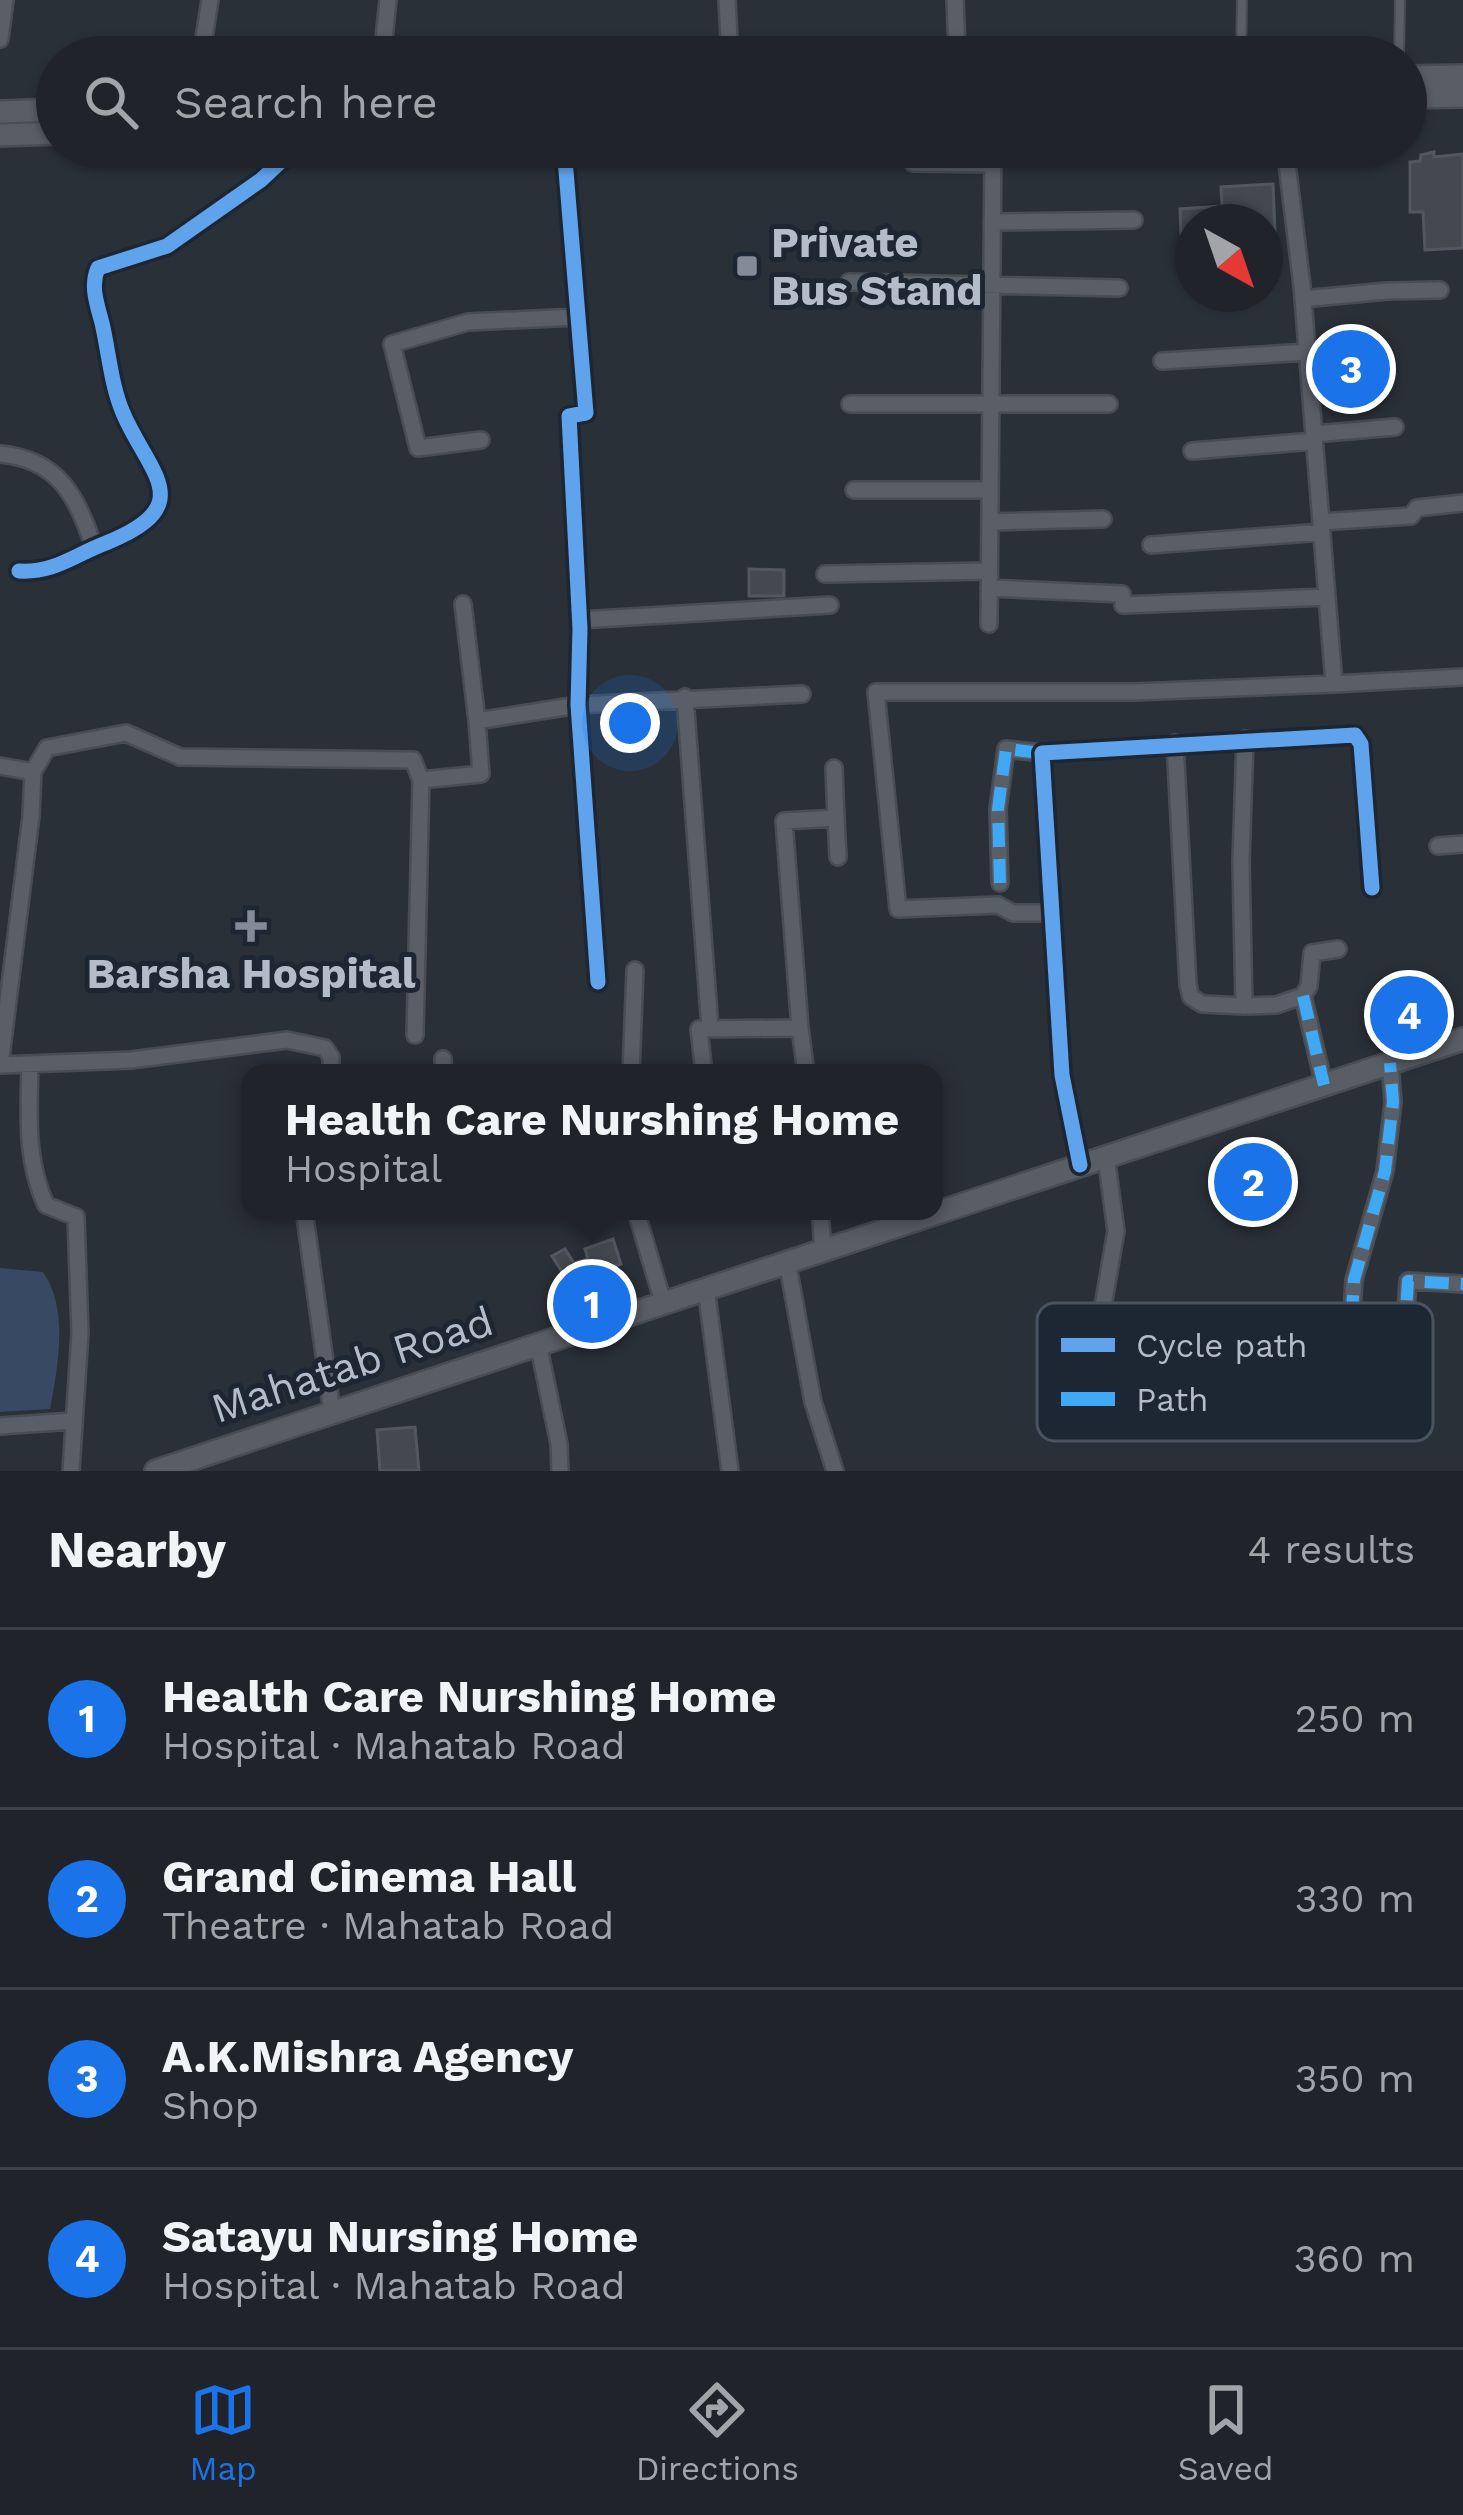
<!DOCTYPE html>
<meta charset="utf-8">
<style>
body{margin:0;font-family:"Work Sans",sans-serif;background:#2d3036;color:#f1f3f6}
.compass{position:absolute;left:1175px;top:204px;width:108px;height:108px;border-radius:50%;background:#20242a;box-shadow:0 3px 9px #0004;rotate:140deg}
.you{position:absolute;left:630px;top:723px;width:42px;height:42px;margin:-30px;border:9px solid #fff;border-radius:50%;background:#1a73e8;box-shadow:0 0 0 18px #1a73e833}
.badge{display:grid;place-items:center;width:78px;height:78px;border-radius:50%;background:#1a73e8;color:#fff;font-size:39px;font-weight:700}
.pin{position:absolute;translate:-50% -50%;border:6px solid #fff;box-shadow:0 3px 12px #0006}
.popup{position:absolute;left:241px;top:1064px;width:702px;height:156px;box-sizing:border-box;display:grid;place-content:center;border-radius:24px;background:#20242a;filter:drop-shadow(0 3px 9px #0005);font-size:39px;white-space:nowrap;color:#a2a4a8}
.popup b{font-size:45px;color:#f1f3f6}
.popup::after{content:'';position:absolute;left:50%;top:100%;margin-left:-24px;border:24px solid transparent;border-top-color:#20242a}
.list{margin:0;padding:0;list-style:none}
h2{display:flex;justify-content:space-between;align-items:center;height:156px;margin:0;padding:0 48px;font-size:51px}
h2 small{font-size:39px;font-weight:400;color:#a2a4a8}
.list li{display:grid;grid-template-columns:78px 1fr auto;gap:36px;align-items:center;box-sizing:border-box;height:180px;padding:0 48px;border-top:3px solid #3d4147}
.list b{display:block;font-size:45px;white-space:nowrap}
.list p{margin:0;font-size:39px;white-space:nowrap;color:#a2a4a8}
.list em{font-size:39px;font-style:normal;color:#a2a4a8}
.icon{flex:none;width:66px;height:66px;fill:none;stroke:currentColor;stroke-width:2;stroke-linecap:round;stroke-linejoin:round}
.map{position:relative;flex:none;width:1463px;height:1471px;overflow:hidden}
.search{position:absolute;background:#20242a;box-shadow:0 3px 9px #0004;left:36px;right:36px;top:36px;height:132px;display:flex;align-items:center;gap:30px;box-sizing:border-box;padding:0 42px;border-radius:66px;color:#a2a4a8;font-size:45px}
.sheet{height:876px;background:#20242a}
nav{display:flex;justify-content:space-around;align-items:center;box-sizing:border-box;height:168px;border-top:3px solid #3d4147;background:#20242a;font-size:33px;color:#a2a4a8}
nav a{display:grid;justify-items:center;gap:6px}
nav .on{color:#1a73e8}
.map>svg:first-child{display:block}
.water{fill:#384963}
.building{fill:#444950;stroke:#52575f;stroke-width:3}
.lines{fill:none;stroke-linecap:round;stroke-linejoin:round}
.lane-casing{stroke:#484c53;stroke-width:12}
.street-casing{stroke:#484c53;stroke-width:20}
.secondary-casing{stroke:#484c53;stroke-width:26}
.lane{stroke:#5a5e66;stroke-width:8}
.street{stroke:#5a5e66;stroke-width:15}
.secondary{stroke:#595d64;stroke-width:21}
.quiet{stroke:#3fa9f5;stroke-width:12;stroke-dasharray:24 12;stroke-linecap:butt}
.cycleway-casing{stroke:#1d2633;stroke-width:22}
.cycleway{stroke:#60a3ed;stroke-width:15}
.poi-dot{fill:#848b96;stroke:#1d2633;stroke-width:4.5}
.labels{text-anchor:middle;stroke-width:10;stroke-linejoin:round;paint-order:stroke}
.poi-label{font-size:42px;font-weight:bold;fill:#b4bcc9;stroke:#1d2633;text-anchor:start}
.street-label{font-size:42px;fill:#b4bcc9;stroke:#1d2633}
.key{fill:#1d2633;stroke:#4a5360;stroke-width:3}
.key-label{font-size:33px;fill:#b4bcc9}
</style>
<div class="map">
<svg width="1463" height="1471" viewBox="0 0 1463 1471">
<rect width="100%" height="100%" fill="#2a3038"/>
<path class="water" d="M0,1268L43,1272C69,1309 58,1366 50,1409L0,1412Z"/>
<path class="building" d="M1434,152V157L1463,154V248L1425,250L1423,212H1410V162L1420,161L1421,155Z
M1273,184L1276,256H1265V222H1193V260H1182L1180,209L1222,206L1221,187Z
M749,569L784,570V596H749Z
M1413,990L1422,1038L1402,1042L1393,994Z
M613,1239L621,1264L592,1274L589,1267L584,1269L588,1281L604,1275L617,1312L582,1325L566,1278L552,1256L565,1249L574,1263L588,1259L585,1249Z
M415,1427L419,1471H380L377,1430Z"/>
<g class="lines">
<g class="lane-casing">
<path id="lane" d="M1241,57L1242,0
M1399,57L1400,0"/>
</g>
<g class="street-casing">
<path id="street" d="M727,0L730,57
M0,39L5,0
M201,57L210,0
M382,57L388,0
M834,57V50L957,49L955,0
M564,147L586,413L569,416L580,629L578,705L598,982
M1285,147L1302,286L1327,597
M913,163L993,164
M992,222L1134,220
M849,282L1119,288
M1303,299L1387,291L1440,290
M1162,361L1307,352
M850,404H1109
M1314,434L1395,427
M481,440L418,448L392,344L468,322L577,317
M1192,451L1314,441
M0,454C58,459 78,497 94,548
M854,490H990
M990,522L1103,519
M1321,522L1411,516L1417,508L1463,503
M1151,545L1322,532
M19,571C55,573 74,555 106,543C200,505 149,474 123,413C111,385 109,353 102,323C97,304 90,286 98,268L167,246L261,180L296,147
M825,574L989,571
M989,588L1122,594L1123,605L1327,597L1334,684L1463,677
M463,604L477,721
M580,620L830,605
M989,624L993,147
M685,697L710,1028
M1245,739L1241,862L1244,1006L1276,1005L1303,996
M1175,743L1188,985L1191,997L1202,1004L1244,1006
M0,766L33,772L31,816L0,1065
M834,768L836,818
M33,772L47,748L126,733L180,757L413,760L421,780
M1438,846L1463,844
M1000,883L998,809L1006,749L1042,753
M1051,913H1013L998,905L898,909L876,692H1135L1334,684
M800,1028L784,821L836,818L838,857
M415,1035L421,780L481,774L477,721L578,705L802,694
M443,1059L444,1073
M30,1064C29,1113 25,1160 46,1205L76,1217L80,1333L71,1471
M0,1065L131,1060L287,1040L325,1048L331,1057V1073
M631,1073L635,970
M704,1073L699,1029L800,1028L806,1073
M1324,1085L1303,996L1309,986L1312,953L1338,949
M1080,1165L1062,1075L1042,753L1355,735L1361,744L1372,888
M636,1211L663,1302
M820,1211L823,1249
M305,1217L332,1412
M787,1261L813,1402L835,1471
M706,1288L730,1471
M538,1343L559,1444L560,1471
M1402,1372L1408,1281L1463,1284
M1347,1391L1354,1280L1385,1171L1393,1102L1390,1063
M1096,1418L1102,1312L1116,1231L1106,1156
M0,1426L72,1421"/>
</g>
<g class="secondary-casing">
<path id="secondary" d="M1406,77L1463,76
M1406,97L1463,96
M0,112L57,110
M0,135L57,133
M156,1471L1463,1039"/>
</g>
<use href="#lane" class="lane"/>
<use href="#street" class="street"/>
<use href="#secondary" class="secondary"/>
<path class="quiet" d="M1000,883L998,809L1006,749L1042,753
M1303,996L1324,1085
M1402,1372L1408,1281L1463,1284
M1347,1391L1354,1280L1385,1171L1393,1102L1390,1063"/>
<g class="cycleway-casing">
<path id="cycleway" d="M564,147L586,413L569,416L580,629L578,705L598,982
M19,571C55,573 74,555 106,543C200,505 149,474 123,413C111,385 109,353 102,323C97,304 90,286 98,268L167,246L261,180L296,147
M1080,1165L1062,1075L1042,753L1355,735L1361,744L1372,888"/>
</g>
<use href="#cycleway" class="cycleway"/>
</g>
<g class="poi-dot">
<rect x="735" y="254" width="24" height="24" rx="6"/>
<path d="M245 908h12v12h12v12h-12v12h-12v-12h-12v-12h12z"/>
</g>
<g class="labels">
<g class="poi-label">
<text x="771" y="257">Private<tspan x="771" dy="48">Bus Stand</tspan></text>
<text x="251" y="988" text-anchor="middle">Barsha Hospital</text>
</g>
<g class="street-label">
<text transform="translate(352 1364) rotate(-18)" y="15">Mahatab Road</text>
</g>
</g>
<rect x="1037" y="1303" width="396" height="138" rx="18" class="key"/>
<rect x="1061" y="1338" width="54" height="14" fill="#60a3ed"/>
<rect x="1061" y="1392" width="54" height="14" fill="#3fa9f5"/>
<g class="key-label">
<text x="1136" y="1357">Cycle path</text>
<text x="1136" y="1411">Path</text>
</g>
</svg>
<svg class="compass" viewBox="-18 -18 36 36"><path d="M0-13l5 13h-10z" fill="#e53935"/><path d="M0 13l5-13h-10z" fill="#a2a4a8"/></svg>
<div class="you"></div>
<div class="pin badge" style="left:592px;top:1304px">1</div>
<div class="popup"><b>Health Care Nurshing Home</b>Hospital</div>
<div class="pin badge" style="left:1253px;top:1182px">2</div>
<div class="pin badge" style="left:1351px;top:369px">3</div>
<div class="pin badge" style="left:1409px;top:1015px">4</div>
<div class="search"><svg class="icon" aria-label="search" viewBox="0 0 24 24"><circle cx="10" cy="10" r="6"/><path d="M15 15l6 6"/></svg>Search here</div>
</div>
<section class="sheet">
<h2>Nearby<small>4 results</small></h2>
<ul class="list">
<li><span class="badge">1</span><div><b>Health Care Nurshing Home</b><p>Hospital · Mahatab Road</p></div><em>250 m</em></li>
<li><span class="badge">2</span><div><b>Grand Cinema Hall</b><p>Theatre · Mahatab Road</p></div><em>330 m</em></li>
<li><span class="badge">3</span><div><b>A.K.Mishra Agency</b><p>Shop</p></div><em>350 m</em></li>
<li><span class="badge">4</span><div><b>Satayu Nursing Home</b><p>Hospital · Mahatab Road</p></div><em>360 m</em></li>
</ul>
</section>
<nav>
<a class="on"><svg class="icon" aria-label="map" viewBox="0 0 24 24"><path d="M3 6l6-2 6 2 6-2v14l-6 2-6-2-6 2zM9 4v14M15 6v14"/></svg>Map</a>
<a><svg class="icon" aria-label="directions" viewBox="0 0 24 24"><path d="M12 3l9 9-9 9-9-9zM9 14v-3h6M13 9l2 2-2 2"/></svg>Directions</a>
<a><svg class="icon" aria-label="saved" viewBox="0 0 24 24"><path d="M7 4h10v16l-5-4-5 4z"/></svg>Saved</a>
</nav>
